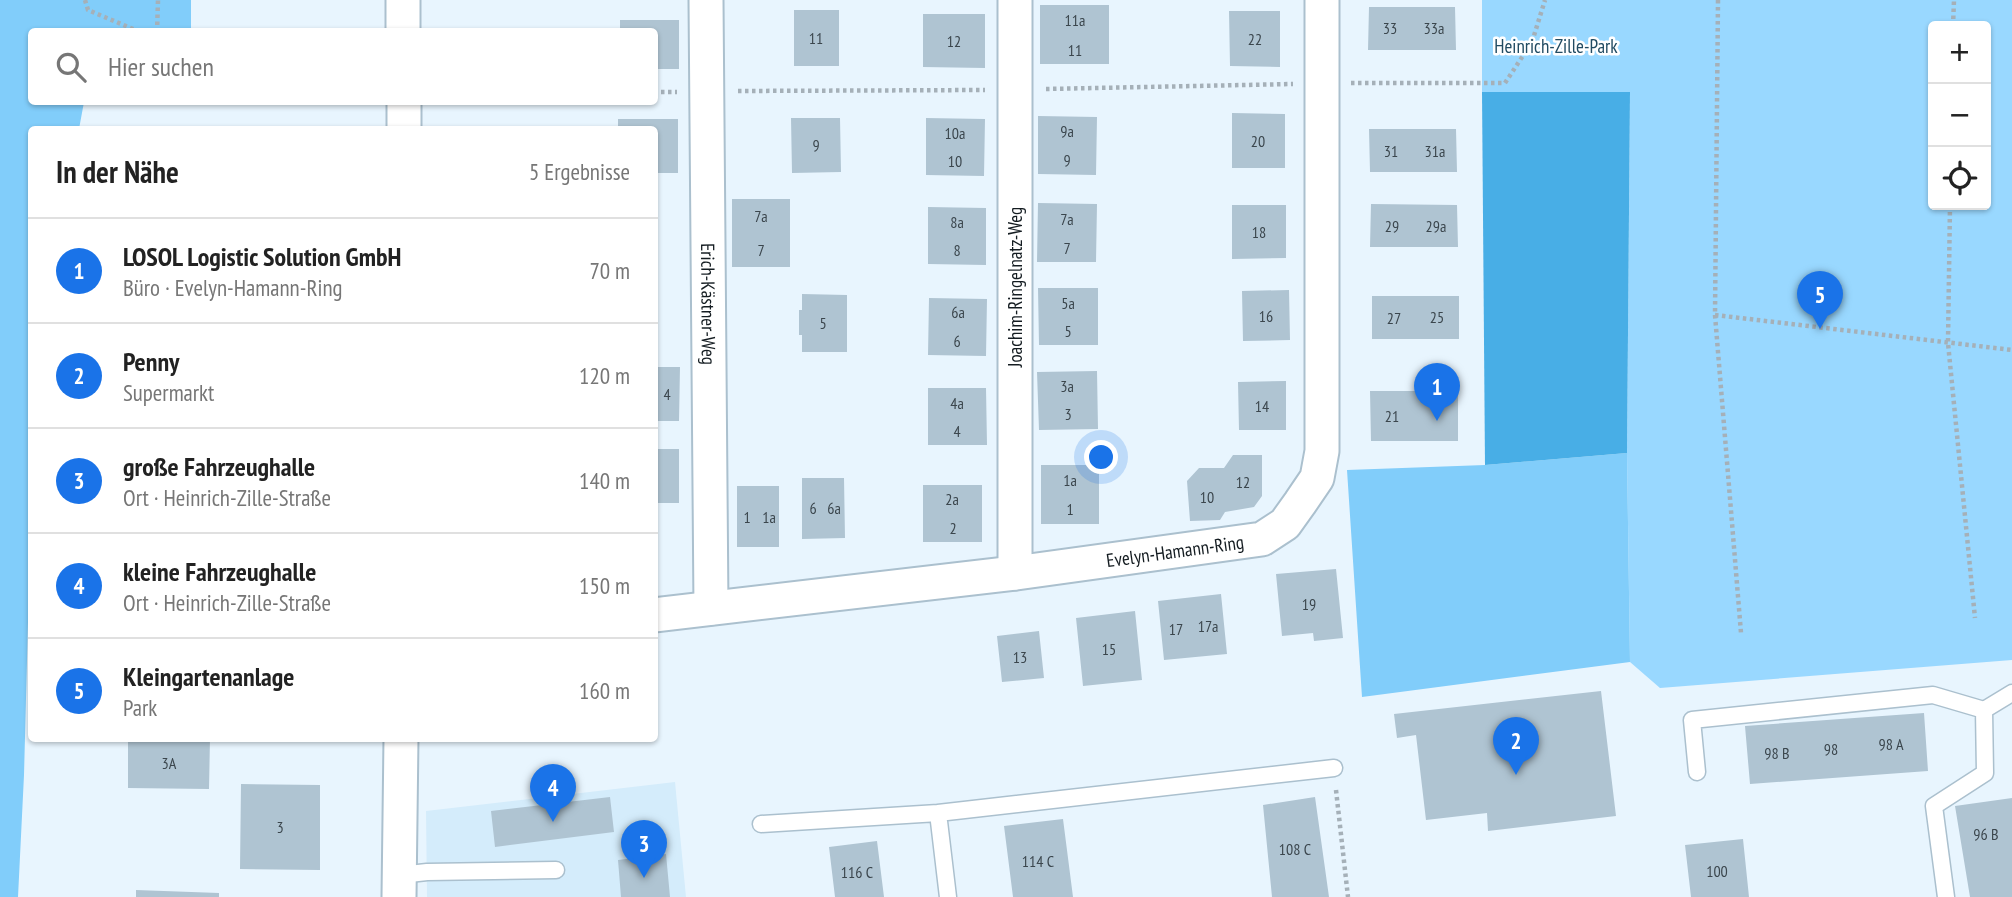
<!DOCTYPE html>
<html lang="de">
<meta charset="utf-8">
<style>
body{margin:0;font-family:"PT Sans Narrow",sans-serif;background:#f2f2f2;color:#222}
.controls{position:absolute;right:21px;top:21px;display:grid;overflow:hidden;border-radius:7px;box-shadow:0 2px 5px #0004}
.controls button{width:63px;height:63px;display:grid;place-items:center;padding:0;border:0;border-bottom:2px solid #e0e0e0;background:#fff;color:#222;font:35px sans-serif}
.you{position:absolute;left:1102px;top:458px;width:24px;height:24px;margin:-18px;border:5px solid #fff;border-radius:50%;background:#1a73e8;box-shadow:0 0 0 10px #1a73e833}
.badge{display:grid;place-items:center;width:46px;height:46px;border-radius:50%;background:#1a73e8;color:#fff;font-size:23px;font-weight:700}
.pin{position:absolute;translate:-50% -58px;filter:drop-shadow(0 2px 4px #0008)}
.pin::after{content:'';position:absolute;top:37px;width:24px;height:21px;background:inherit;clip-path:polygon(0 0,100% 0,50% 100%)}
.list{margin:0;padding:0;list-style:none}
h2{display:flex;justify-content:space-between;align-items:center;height:91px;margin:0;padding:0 28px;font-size:30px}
h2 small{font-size:23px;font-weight:400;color:#767676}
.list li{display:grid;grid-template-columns:46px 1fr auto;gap:21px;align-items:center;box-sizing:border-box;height:105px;padding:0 28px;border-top:2px solid #e0e0e0}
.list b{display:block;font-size:26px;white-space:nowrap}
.list p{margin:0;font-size:23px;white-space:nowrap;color:#767676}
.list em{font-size:23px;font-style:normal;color:#767676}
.icon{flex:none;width:38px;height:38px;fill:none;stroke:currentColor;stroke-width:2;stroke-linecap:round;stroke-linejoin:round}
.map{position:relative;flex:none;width:2012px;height:897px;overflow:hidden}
.search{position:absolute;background:#fff;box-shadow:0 2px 5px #0004;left:28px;top:28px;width:630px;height:77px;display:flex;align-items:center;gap:18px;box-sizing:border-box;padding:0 24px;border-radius:7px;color:#767676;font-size:26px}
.panel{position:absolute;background:#fff;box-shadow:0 2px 5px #0004;left:28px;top:126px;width:630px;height:616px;border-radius:7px}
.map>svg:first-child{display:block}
.built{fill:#d4ecfb}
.green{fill:#99d8ff;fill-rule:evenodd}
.forest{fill:#81cdfa}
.water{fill:#48aee6}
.building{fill:#afc4d2}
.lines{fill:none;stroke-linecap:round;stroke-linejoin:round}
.lane-casing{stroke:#abc0ce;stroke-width:19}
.street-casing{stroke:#abc0ce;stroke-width:37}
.path{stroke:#a5b0b8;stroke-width:4.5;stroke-dasharray:3.5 3.5;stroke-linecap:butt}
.lane{stroke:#fff;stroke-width:16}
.street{stroke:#fff;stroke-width:33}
.labels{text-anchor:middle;stroke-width:5;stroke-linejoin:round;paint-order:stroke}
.number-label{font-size:16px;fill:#3b464d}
.park-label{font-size:19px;fill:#214b62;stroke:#fff}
.street-label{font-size:19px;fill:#141c21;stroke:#fff}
</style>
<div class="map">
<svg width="2012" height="897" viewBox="0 0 2012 897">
<rect width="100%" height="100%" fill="#e8f5fe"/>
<path class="built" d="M675,782L686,897H427L426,811Z"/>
<path class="green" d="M1482,0H2012V660L1660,688L1630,662L1627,453L1630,93L1482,92ZM1933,26H1986V205H1933Z"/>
<path class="forest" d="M0,0H191V31L32,32V102H84L79,129L32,130V470L24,775L18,897H0Z
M1627,453L1630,662L1362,697L1347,470L1485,465Z"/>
<path class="water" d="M1482,92H1630L1627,453L1485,465Z"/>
<path class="building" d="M1040,5H1109V64H1040Z
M1369,7H1455L1456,50H1368Z
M794,10H839V66H794Z
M1229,11H1280V67L1230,66Z
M923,14H985V68L923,67Z
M620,20H679V69H654V32H620Z
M1232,113L1285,114V168H1232Z
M1038,116L1097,117L1096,175L1038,174Z
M791,118H840L841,172L792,173Z
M926,118L985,119L984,176L926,175Z
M618,119H678V173H654V130H618Z
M1369,129H1456L1457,172H1370Z
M732,199H790V267H732Z
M1038,203L1097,204L1096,262H1037Z
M1371,204L1457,205L1458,247H1370Z
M1232,205H1286V258L1232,259Z
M928,207L986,208V265L928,264Z
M1038,288H1098V345H1039Z
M1289,290L1290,340L1243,341L1242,291Z
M802,294L847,295V352H802V335H799V310H802Z
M1372,296H1459V339H1372Z
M929,298L987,299L986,356L928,355Z
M654,367H680L679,421H654Z
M1097,371L1098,429L1039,430L1037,372Z
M1286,381V430H1239L1238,382Z
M928,388H986L987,445H928Z
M1370,391H1458V441H1371Z
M654,449H679V503H654Z
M1233,455H1262V496L1254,507L1225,512L1220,520L1190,521L1187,481L1199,468H1224Z
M1041,465H1099V524H1041Z
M802,478H844L845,538L802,539Z
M923,485H982V542H923Z
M737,486H779V547H737Z
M1336,569L1343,638L1314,641L1313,633L1282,636L1276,574Z
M1221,594L1227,654L1164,660L1158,601Z
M1135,611L1142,680L1083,686L1076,618Z
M1039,631L1044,678L1002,682L997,636Z
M1601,691L1616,816L1488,831L1487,813L1426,820L1416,735L1397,738L1394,714Z
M1924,713L1928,771L1750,784L1745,726Z
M128,738H210L209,789L128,788Z
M241,784L320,785V870L240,869Z
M610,797L614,832L495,847L491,811Z
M1315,797L1329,897H1272L1263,805Z
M2012,798V897H1970L1955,806Z
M1063,819L1073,897H1013L1004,826Z
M1743,839L1749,897H1691L1685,845Z
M877,841L884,897H835L829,847Z
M666,854L670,897H621L618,860Z
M136,890L219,893V897H136Z"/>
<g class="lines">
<g class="lane-casing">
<path id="lane" d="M1697,772L1692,720L1933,695L1984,710L2012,693
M761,824L938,813
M400,875L427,872L556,870
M948,897L938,813L1334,768
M1946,897L1934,806L1985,773L1984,710"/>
</g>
<g class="street-casing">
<g id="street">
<path d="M403,0V32"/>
<path id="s1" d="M706,0L711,608"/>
<path d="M1015,0V573"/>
<path d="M404,130V102"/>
<path id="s2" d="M654,615L1015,573L1262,539L1285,524L1300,503L1317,478L1322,451V0"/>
<path d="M399,897L401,738"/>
</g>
</g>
<path class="path" d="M85,0L88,10L140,32
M1718,0L1715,315L1741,633
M1953,26L1954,0
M157,32L158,0
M1351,83H1505L1532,42L1545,0
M1046,89L1293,84
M738,91L985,90
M654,92H677
M1950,205L1948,343L1975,618
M1715,315L2012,350
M1336,790L1348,897"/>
<use href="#lane" class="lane"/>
<use href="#street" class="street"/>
</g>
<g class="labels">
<g class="number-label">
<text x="1075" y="26">11a</text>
<text x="1390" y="34">33</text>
<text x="1434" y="34">33a</text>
<text x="816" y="44">11</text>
<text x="1255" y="45">22</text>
<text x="954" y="47">12</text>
<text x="1075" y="56">11</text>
<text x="1067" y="137">9a</text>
<text x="955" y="139">10a</text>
<text x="1258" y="147">20</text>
<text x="816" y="151">9</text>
<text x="1391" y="157">31</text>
<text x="1435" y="157">31a</text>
<text x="1067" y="166">9</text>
<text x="955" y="167">10</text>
<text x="761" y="222">7a</text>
<text x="1067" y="225">7a</text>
<text x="957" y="228">8a</text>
<text x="1392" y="232">29</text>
<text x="1436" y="232">29a</text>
<text x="1259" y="238">18</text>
<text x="1067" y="254">7</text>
<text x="761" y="256">7</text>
<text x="957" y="256">8</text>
<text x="1068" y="309">5a</text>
<text x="958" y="318">6a</text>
<text x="1266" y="322">16</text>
<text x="1437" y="323">25</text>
<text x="1394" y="324">27</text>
<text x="823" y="329">5</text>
<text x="1068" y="337">5</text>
<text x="957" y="347">6</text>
<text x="1067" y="392">3a</text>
<text x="667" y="400">4</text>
<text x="957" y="409">4a</text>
<text x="1262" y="412">14</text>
<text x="1068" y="420">3</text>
<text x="1392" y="422">21</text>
<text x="957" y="437">4</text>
<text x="1070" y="486">1a</text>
<text x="1243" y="488">12</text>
<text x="1207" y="503">10</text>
<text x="952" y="505">2a</text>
<text x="813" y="514">6</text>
<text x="834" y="514">6a</text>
<text x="1070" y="515">1</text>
<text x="747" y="523">1</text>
<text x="769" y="523">1a</text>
<text x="953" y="534">2</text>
<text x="1309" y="610">19</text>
<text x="1208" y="632">17a</text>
<text x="1176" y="635">17</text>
<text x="1109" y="655">15</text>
<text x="1020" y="663">13</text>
<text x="1891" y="750">98 A</text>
<text x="1831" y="755">98</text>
<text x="1777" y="759">98 B</text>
<text x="169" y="769">3A</text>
<text x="280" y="833">3</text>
<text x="1986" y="840">96 B</text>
<text x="1295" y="855">108 C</text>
<text x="1038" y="867">114 C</text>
<text x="1717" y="877">100</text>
<text x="857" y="878">116 C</text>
</g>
<g class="park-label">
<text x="1556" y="53">Heinrich-Zille-Park</text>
</g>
<g class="street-label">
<text transform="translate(1015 287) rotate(-90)" y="7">Joachim-Ringelnatz-Weg</text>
<text dy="7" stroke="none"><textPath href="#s1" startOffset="304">Erich-Kästner-Weg</textPath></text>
<text dy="7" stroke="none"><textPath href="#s2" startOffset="525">Evelyn-Hamann-Ring</textPath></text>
</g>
</g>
</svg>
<div class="controls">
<button>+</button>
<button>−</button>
<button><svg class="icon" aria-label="locate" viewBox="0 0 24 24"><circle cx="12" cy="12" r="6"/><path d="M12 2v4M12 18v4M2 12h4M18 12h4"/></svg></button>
</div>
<div class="you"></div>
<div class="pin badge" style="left:1437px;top:421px">1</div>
<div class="pin badge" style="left:1516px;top:775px">2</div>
<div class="pin badge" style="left:644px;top:878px">3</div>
<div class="pin badge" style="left:553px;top:822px">4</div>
<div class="pin badge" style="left:1820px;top:329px">5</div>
<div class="search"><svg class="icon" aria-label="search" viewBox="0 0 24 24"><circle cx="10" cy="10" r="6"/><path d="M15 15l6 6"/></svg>Hier suchen</div>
<section class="panel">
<h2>In der Nähe<small>5 Ergebnisse</small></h2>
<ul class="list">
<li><span class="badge">1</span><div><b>LOSOL Logistic Solution GmbH</b><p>Büro · Evelyn-Hamann-Ring</p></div><em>70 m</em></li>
<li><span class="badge">2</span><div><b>Penny</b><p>Supermarkt</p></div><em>120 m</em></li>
<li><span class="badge">3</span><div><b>große Fahrzeughalle</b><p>Ort · Heinrich-Zille-Straße</p></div><em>140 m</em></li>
<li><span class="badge">4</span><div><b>kleine Fahrzeughalle</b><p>Ort · Heinrich-Zille-Straße</p></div><em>150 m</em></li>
<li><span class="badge">5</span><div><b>Kleingartenanlage</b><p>Park</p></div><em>160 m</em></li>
</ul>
</section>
</div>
